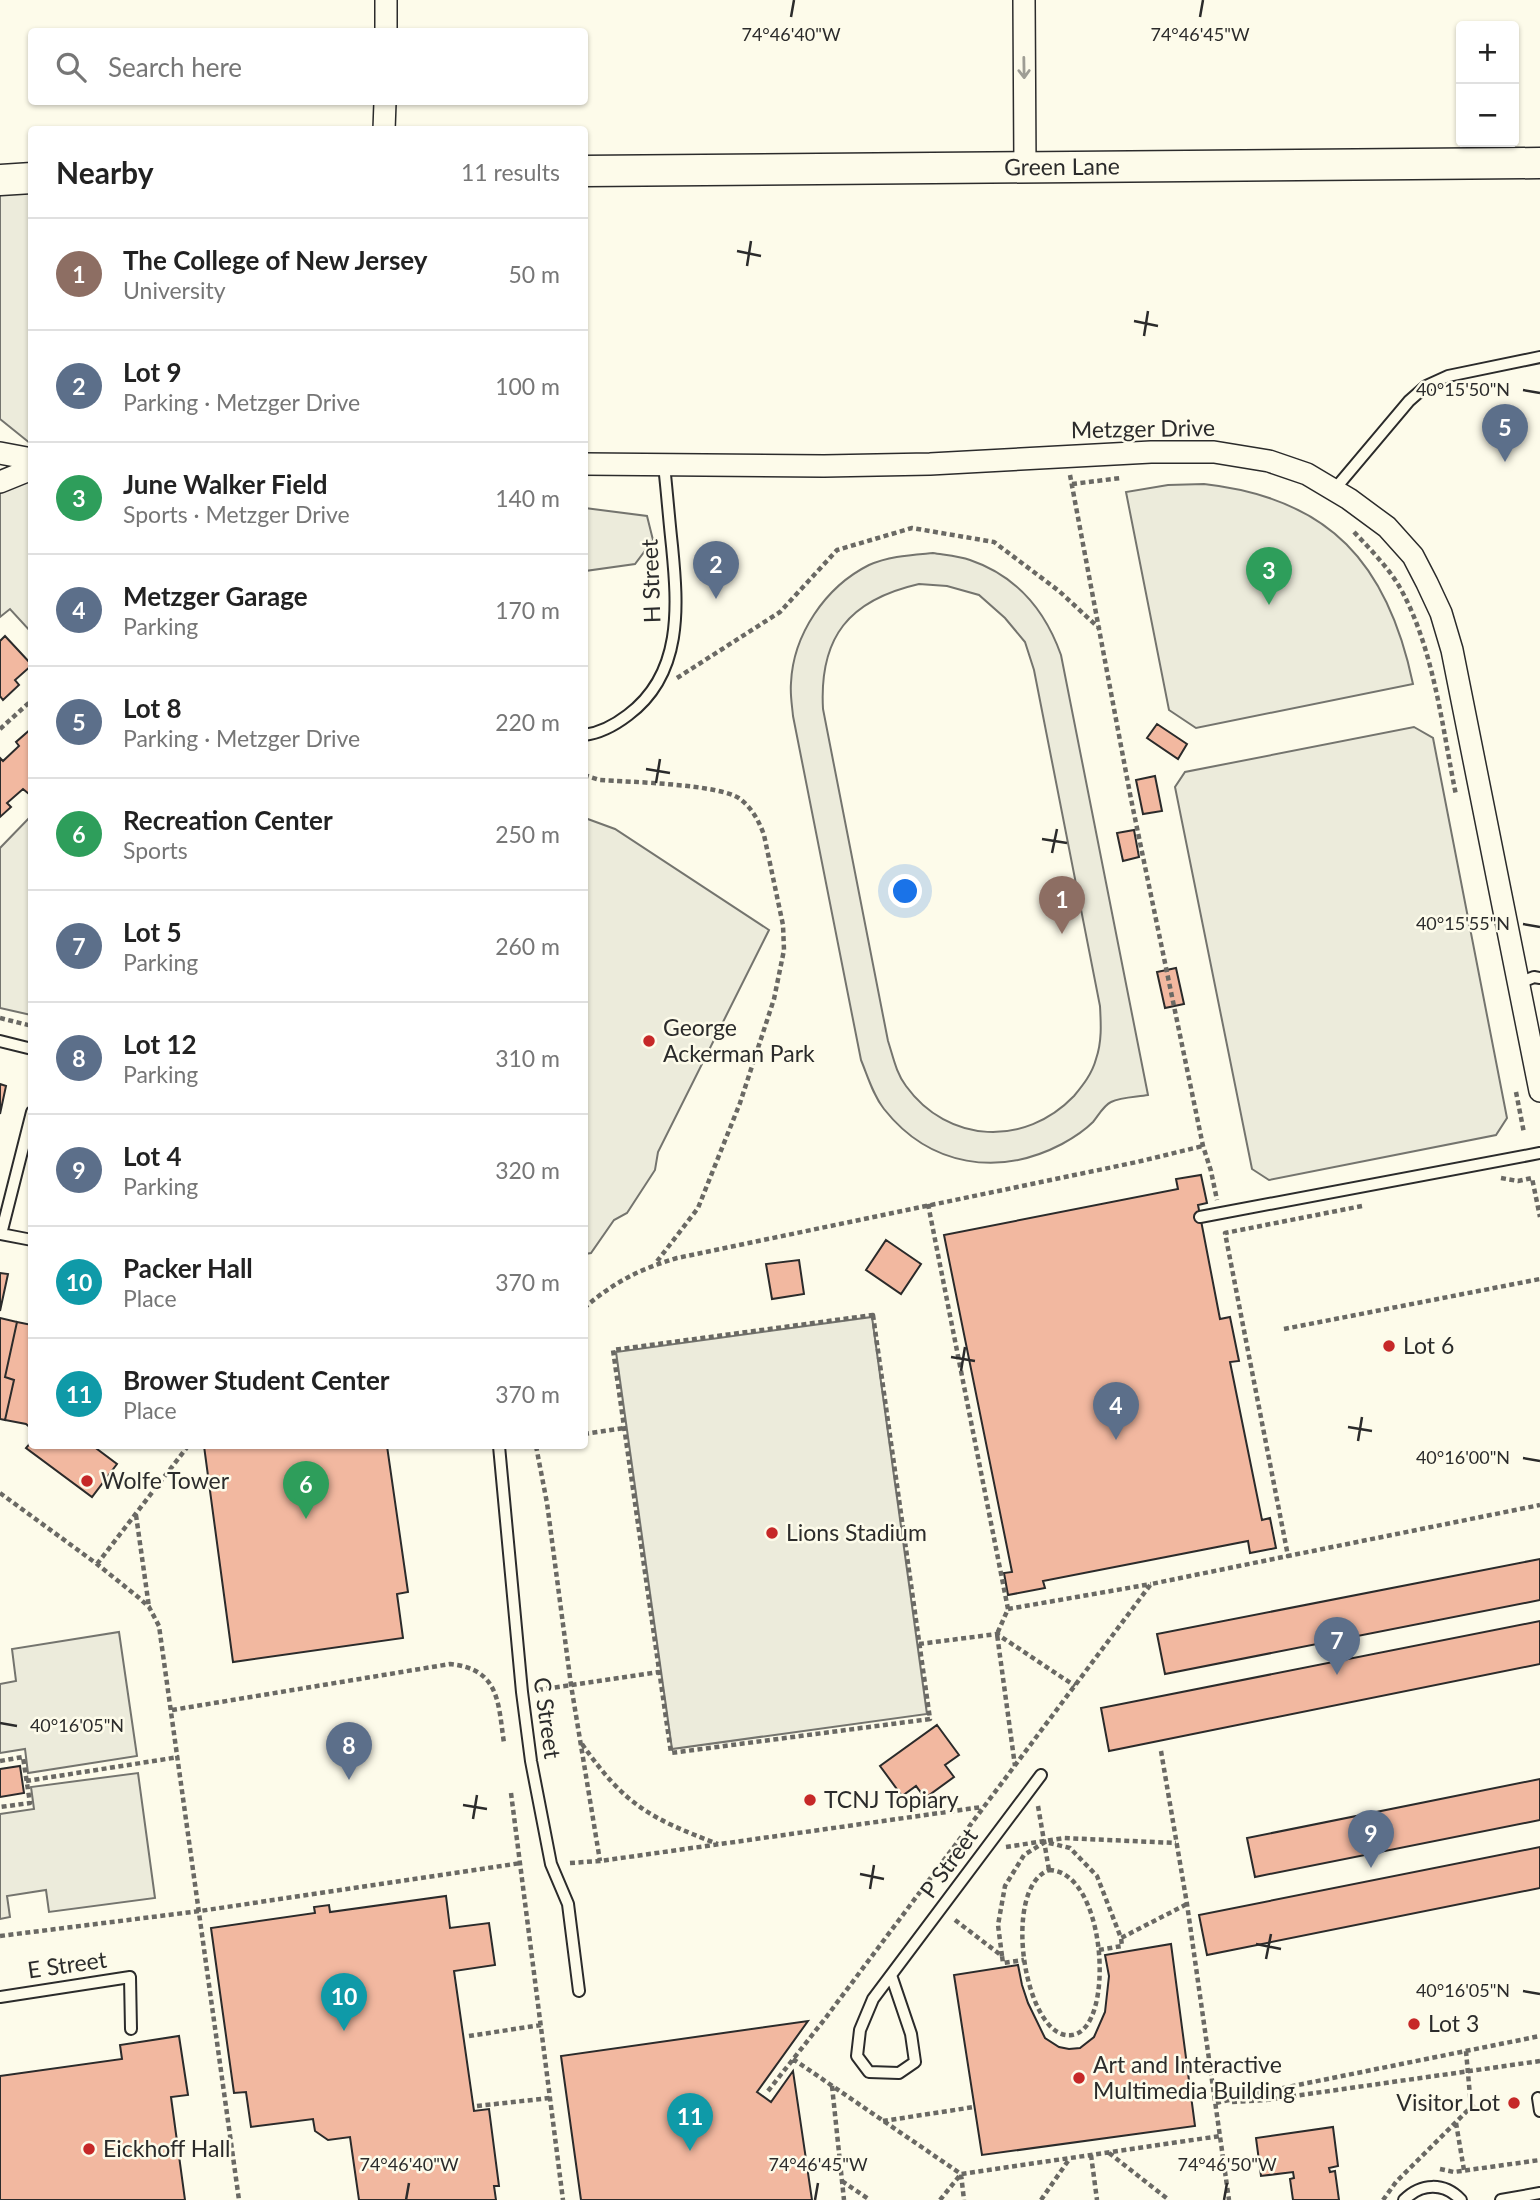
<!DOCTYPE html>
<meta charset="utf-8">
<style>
body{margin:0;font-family:Lato,sans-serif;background:#f6f6f6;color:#222}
.controls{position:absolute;right:21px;top:21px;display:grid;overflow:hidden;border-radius:7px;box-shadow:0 2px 5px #0004}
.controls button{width:63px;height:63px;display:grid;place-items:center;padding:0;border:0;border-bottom:2px solid #e0e0e0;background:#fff;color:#222;font:35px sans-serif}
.you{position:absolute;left:906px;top:892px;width:24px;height:24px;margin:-18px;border:5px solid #fff;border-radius:50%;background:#1a73e8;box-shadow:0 0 0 10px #1a73e833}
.badge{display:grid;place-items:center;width:46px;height:46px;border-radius:50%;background:#c62828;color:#fff;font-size:23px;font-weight:700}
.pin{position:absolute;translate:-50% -58px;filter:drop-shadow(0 2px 4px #0008)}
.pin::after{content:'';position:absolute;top:37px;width:24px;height:21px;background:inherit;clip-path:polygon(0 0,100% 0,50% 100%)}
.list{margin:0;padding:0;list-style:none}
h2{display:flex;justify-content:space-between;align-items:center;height:91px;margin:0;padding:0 28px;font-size:30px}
h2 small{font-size:23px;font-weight:400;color:#767676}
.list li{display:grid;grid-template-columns:46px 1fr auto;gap:21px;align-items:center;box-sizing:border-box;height:112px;padding:0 28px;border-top:2px solid #e0e0e0}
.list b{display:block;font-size:26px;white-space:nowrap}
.list p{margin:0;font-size:23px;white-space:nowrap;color:#767676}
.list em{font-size:23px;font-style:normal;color:#767676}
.icon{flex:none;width:38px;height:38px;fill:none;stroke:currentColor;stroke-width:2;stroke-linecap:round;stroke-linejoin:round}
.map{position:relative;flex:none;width:1540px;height:2200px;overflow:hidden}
.search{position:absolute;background:#fff;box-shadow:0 2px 5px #0004;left:28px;top:28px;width:560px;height:77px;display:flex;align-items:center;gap:18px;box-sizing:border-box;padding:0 24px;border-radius:7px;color:#767676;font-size:26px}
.panel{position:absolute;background:#fff;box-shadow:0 2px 5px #0004;left:28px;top:126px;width:560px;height:1323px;border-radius:7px}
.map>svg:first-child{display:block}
.green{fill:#ecebdb;stroke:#74746e;stroke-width:2;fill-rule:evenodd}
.building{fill:#f2b8a0;stroke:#2b2b2b;stroke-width:2}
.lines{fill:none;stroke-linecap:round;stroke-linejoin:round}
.lane-casing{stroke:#2b2b2b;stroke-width:14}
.street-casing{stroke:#2b2b2b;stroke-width:24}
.secondary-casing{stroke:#2b2b2b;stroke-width:33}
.path{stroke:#6a6964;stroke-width:4.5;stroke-dasharray:5 3.5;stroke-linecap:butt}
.lane{stroke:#fdfbea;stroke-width:10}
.street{stroke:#fdfbea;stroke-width:21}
.secondary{stroke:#fdfbea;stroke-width:30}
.oneway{stroke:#9e9d94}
.ticks{fill:none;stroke:#2b2b2b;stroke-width:2.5}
.poi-dot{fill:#c62828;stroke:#fdfbea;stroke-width:2.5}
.labels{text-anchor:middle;stroke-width:5;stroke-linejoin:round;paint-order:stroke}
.street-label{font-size:23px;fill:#2b2b2b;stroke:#fdfbea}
.poi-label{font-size:23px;fill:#2b2b2b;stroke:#fdfbea;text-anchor:start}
.ticks-label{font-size:18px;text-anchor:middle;fill:#2b2b2b;stroke:#fdfbea;stroke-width:5;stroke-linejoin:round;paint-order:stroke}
</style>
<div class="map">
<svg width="1540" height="2200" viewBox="0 0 1540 2200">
<rect width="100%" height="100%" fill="#fdfbea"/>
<path class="green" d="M31,177V444L0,419V178Z
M31,474V632L10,609L0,617V491Z
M1204,484C1330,498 1388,564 1413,684L1196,728L1169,710L1126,492L1168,485Z
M585,508L647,516L653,540L635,564L585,571Z
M933,553C945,555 959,556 970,560C1017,576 1045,610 1061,655L1148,1095C1137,1097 1121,1097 1111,1102C1104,1105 1098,1116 1093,1122C1085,1130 1073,1138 1062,1144C999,1177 930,1167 884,1109C873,1095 868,1077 861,1060L793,716C792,705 790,694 791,683C793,635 825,587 869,565C889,556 911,555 933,553ZM919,584L947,586L979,595L1005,618L1025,642L1034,670L1100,1006C1101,1024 1102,1042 1096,1059C1092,1074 1083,1085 1074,1096C1025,1147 948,1144 906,1086C896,1073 893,1056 888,1041L823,709C819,637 849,600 919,584Z
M1414,727L1433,738L1507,1118L1496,1135L1269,1180L1252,1169L1175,787L1185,772Z
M31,816V1015L0,1008V848Z
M585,818L615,829L769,930L658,1152L655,1170L627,1213L614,1220L591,1253L585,1254Z
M872,1317L927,1714L672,1749L616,1352Z
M119,1632L137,1756L28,1773L25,1749L0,1753V1684L16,1681L12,1649Z
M138,1773L155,1898L49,1912L46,1890L7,1896L10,1917L0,1919V1814L34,1809L31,1787Z"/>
<path class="building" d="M5,636L32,665L15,680L19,685L3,700L0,696V641Z
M1157,724L1187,744L1178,759L1147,738Z
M32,728V792L29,794L23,789L7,803L11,807L0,817V758L3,761L19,746L16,742Z
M1155,776L1162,811L1143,814L1136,780Z
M1134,830L1139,857L1123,861L1117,833Z
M1176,968L1184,1004L1165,1008L1157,972Z
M0,1084L6,1086L0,1114Z
M1201,1175L1207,1203L1198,1205L1220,1319L1230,1317L1239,1361L1230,1362L1262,1520L1270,1518L1276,1548L1250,1553L1248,1541L1043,1581L1045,1588L1008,1595L1004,1573L1012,1572L944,1235L1178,1189L1176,1179Z
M886,1240L921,1264L901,1294L866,1270Z
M799,1260L804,1294L772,1299L766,1264Z
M0,1273L8,1274L0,1311Z
M0,1318L17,1322L5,1377L14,1380L5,1420L0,1419Z
M17,1322L32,1325V1429L26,1424L5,1420L14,1380L5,1377Z
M32,1441V1446H93L117,1464L92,1497L26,1448Z
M204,1446H387L408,1592L397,1594L403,1638L233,1662Z
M1540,1559V1600L1165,1674L1157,1634Z
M1540,1621V1664L1109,1751L1101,1708Z
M937,1725L959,1755L945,1765L954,1777L925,1798L916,1786L902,1796L880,1766Z
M20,1766L24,1793L0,1797V1769Z
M1540,1779V1820L1255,1877L1247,1838Z
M1540,1847V1888L1207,1955L1199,1915Z
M446,1896L450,1928L489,1923L495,1965L454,1971L474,2111L489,2109L499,2186H494L496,2200H359L350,2137L328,2140L315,2131L313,2119L251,2127L246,2092L234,2093L211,1928L315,1913L314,1907L329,1905L330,1912Z
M1171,1944L1195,2126L982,2155L954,1975L1018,1965L1022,1985L1028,2003L1045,2038L1059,2047L1069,2049L1080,2048L1094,2037L1105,2012L1109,1976L1105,1955Z
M808,2021L757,2092L771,2102L793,2071L812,2200H581L561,2056Z
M179,2036L188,2095L171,2097L185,2200H0V2076L122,2059L120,2045Z
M1333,2127L1338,2166L1329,2168L1330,2172L1335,2171L1339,2200H1293L1290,2179L1294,2178L1293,2172L1261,2176L1256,2138Z"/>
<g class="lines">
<g class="lane-casing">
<path id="lane" d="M1334,490L1409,401L1426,386L1448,376L1540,357
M584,735C601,733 615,725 628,715C683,674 678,607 672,546C669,519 667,492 664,465
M1519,983L1534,977L1540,978
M0,1041L32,1049
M32,1112L1,1234L32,1240
M1200,1217L1540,1153
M499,1446L522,1692L531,1761L551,1864L568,1904L579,1991
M891,1975L911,2034L915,2062L899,2073L869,2072L857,2056L860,2030L873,1999L1041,1775
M0,1997L130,1977L131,2029
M1538,2098L1540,2111
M1404,2200C1421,2183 1444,2182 1461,2200
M1501,2200L1540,2193"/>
</g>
<g class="street-casing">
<path id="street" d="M1024,0L1025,166
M386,32V0
M384,130L385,102
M0,453L32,459
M584,464L824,466L930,464L1151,452H1214L1269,461L1307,474L1349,499L1387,527L1413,556L1427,583L1441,613L1452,650L1540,1091
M0,482L32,469"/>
</g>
<g class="secondary-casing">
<g id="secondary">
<path id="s1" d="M584,171L1540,163"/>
<path d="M0,180L32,178"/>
</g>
</g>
<path class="path" d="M1070,475L1131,799L1203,1146L1211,1171L1217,1200
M1072,484L1121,478
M1354,532C1370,549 1387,566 1399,586C1434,647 1442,727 1456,795
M677,678L780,612L837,550L912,528L994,542L1059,591L1100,629
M0,729L32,700
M584,775L600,780C629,782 721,784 740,799C752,808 759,821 764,835L783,925L784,950L774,999L740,1103L698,1208L655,1264
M0,1018L32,1026
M1516,1092L1524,1133
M1501,1178L1518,1181L1532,1178L1540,1217
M928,1204L1008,1609L997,1634L1015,1766
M1362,1206L1225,1233L1288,1556L1540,1505
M584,1308C614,1282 640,1269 677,1258L1137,1162L1203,1146
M873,1315L930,1719L671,1753L613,1350Z
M1284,1329L1540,1279
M584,1434L624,1428
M536,1446L547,1503L571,1685L600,1861
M0,1493L97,1564L138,1597L149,1607L159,1626L239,2200
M136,1515L149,1607
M97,1564L188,1446
M1008,1609L1151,1584
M919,1644L997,1634L1075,1686
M538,1690L659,1672
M172,1710L450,1664C500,1669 498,1703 504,1743
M582,1744C625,1805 649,1818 718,1844
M1161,1751L1187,1904L1229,2200
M0,1761L23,1757L30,1803L0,1807
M26,1781L179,1757
M511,1793L563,2200
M1038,1806L1049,1870
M1006,1847L1064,1838L1176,1843
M570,1863L600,1861L982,1807
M1049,1870C1107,1871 1116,2029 1072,2035C1025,2042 1000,1888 1049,1870Z
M955,1920L1002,1956L1003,1963L1024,1960
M0,1936L200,1911L521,1863
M1099,1950L1122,1946L1121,1938
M1002,1956L998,1925L1005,1886L1024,1855L1045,1842L1070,1848L1097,1876L1121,1938L1187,1904
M469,2036L541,2025
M1466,2051L1471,2107
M793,2059L961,2174L964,2200
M832,2086L844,2200
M768,2091L824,2020L1151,1584L1288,1556
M1232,2102L1266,2100L1540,2061
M1216,2103L1268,2091L1540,2036
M477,2106L550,2098
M883,2121L974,2107
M1456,2123L1464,2170
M1109,2153L1169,2200
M1091,2155L1097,2200
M1440,2169L1454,2172L1540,2160
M842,2181L870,2200
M940,2200L961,2174L1220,2136
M1041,2200L1070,2158
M1383,2200L1396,2182L1471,2107L1491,2105"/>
<use href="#lane" class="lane"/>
<use href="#street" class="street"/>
<use href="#secondary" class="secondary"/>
</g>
<defs><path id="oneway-shaft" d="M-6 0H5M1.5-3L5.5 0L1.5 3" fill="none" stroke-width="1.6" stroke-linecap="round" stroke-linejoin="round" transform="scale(1.75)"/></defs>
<use class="oneway" href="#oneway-shaft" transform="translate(1024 68) rotate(89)"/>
<path class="ticks" d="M791,17L794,0M1200,17L1203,0M737,251L761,256M747,266L751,241M1134,321L1158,326M1144,336L1148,311M1523,390L1540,393M646,769L670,773M656,783L660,759M1042,839L1067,843M1052,853L1057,829M1523,924L1540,927M951,1357L975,1361M961,1371L965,1347M1348,1427L1372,1431M1358,1441L1362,1417M1523,1458L1540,1461M0,1723L17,1726M463,1805L487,1809M473,1819L477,1795M860,1874L884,1879M870,1889L874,1865M1256,1944L1281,1949M1266,1959L1271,1934M1523,1991L1540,1994M406,2200L409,2183M815,2200L818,2183M1224,2200L1227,2183"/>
<g class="poi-dot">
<circle cx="649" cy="1041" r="7"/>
<circle cx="1389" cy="1346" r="7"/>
<circle cx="87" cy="1481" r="7"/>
<circle cx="772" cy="1533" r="7"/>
<circle cx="810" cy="1800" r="7"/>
<circle cx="1414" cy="2024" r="7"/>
<circle cx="1079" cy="2078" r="7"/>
<circle cx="1514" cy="2103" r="7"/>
<circle cx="89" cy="2149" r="7"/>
</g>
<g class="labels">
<g class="street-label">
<text dy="8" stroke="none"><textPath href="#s1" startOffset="478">Green Lane</textPath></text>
<text transform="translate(1143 429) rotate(-1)" y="8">Metzger Drive</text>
<text transform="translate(651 581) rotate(-92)" y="8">H Street</text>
<text transform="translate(547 1718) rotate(82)" y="8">C Street</text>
<text transform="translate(949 1863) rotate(-54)" y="8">P Street</text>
<text transform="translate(67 1965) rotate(-8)" y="8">E Street</text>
</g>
<g class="poi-label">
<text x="663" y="1036">George<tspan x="663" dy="26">Ackerman Park</tspan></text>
<text x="1403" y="1354">Lot 6</text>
<text x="101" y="1489">Wolfe Tower</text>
<text x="786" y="1541">Lions Stadium</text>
<text x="824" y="1808">TCNJ Topiary</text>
<text x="1428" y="2032">Lot 3</text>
<text x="1093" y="2073">Art and Interactive<tspan x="1093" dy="26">Multimedia Building</tspan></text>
<text x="1500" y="2111" text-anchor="end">Visitor Lot</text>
<text x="103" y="2157">Eickhoff Hall</text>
</g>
</g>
<g class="ticks-label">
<text x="791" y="41">74°46'40"W</text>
<text x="1200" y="41">74°46'45"W</text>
<text x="1463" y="396">40°15'50"N</text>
<text x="1463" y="930">40°15'55"N</text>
<text x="1463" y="1464">40°16'00"N</text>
<text x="77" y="1732">40°16'05"N</text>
<text x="1463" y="1997">40°16'05"N</text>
<text x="409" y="2171">74°46'40"W</text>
<text x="818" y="2171">74°46'45"W</text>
<text x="1227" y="2171">74°46'50"W</text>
</g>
</svg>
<div class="controls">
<button>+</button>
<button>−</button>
</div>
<div class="you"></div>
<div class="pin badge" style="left:1062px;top:934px;background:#8d6e63">1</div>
<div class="pin badge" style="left:716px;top:599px;background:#5c6f8a">2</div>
<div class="pin badge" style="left:1269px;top:605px;background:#2e9e5b">3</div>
<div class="pin badge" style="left:1116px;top:1440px;background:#5c6f8a">4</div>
<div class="pin badge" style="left:1505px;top:462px;background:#5c6f8a">5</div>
<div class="pin badge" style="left:306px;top:1519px;background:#2e9e5b">6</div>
<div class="pin badge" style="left:1337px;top:1675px;background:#5c6f8a">7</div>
<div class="pin badge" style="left:349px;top:1780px;background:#5c6f8a">8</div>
<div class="pin badge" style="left:1371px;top:1868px;background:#5c6f8a">9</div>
<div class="pin badge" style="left:344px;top:2031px;background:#0f9aa8">10</div>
<div class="pin badge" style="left:690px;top:2151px;background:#0f9aa8">11</div>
<div class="search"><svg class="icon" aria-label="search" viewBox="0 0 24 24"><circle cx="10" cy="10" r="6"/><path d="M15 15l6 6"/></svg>Search here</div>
<section class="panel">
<h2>Nearby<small>11 results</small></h2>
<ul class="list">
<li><span class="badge" style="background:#8d6e63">1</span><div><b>The College of New Jersey</b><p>University</p></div><em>50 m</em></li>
<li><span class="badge" style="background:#5c6f8a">2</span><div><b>Lot 9</b><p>Parking · Metzger Drive</p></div><em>100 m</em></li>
<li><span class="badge" style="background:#2e9e5b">3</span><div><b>June Walker Field</b><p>Sports · Metzger Drive</p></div><em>140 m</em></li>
<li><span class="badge" style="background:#5c6f8a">4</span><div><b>Metzger Garage</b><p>Parking</p></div><em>170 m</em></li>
<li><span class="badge" style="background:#5c6f8a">5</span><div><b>Lot 8</b><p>Parking · Metzger Drive</p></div><em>220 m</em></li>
<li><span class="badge" style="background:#2e9e5b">6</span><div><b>Recreation Center</b><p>Sports</p></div><em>250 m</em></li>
<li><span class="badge" style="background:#5c6f8a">7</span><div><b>Lot 5</b><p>Parking</p></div><em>260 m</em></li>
<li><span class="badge" style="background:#5c6f8a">8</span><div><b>Lot 12</b><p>Parking</p></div><em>310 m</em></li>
<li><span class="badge" style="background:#5c6f8a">9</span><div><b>Lot 4</b><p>Parking</p></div><em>320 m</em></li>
<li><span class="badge" style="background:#0f9aa8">10</span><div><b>Packer Hall</b><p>Place</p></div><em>370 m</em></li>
<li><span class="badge" style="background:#0f9aa8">11</span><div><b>Brower Student Center</b><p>Place</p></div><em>370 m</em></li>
</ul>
</section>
</div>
